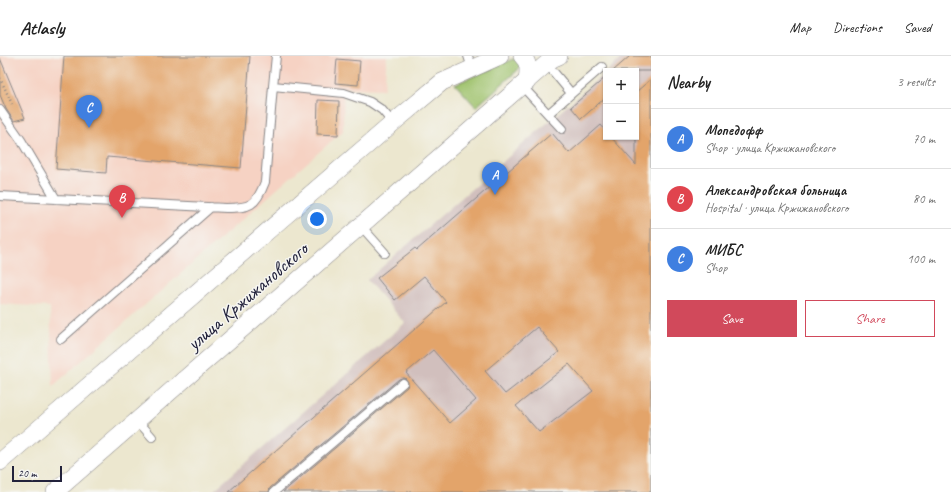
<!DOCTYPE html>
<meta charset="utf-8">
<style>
body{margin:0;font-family:Caveat,sans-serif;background:#f2f2f2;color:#222}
.controls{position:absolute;right:12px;top:12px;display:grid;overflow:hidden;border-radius:0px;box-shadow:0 1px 3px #0004}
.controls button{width:36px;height:36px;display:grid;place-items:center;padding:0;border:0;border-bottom:1px solid #e0e0e0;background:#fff;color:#222;font:20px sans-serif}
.scale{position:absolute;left:12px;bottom:10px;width:50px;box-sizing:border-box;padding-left:4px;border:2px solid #22223b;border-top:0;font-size:11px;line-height:14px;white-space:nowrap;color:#22223b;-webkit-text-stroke:3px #f6f6f2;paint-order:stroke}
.you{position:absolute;left:317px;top:163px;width:14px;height:14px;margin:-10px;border:3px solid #fff;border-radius:50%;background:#1a73e8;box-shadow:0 0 0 6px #1a73e833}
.badge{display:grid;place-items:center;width:26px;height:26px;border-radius:50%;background:#d1495b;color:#fff;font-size:13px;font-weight:700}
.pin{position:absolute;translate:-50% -33px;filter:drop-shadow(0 1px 2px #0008)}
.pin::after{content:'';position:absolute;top:21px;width:14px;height:12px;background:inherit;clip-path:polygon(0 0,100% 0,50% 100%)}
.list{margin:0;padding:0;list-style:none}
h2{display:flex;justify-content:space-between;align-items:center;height:52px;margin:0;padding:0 16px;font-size:17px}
h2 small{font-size:13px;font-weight:400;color:#767676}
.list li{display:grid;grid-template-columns:26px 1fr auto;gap:12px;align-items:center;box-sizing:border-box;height:60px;padding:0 16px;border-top:1px solid #e0e0e0}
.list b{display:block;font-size:15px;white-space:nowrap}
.list p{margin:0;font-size:13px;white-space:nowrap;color:#767676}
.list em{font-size:13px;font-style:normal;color:#767676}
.actions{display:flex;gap:8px;padding:12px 16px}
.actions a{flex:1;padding:9px 0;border:1px solid #d1495b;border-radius:0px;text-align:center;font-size:14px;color:#d1495b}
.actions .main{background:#d1495b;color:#fff}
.map{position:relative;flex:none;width:651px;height:436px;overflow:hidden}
header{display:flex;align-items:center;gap:24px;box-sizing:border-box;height:56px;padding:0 20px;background:#fff;border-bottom:1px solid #e0e0e0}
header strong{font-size:19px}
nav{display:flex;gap:22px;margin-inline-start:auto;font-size:14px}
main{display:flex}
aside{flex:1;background:#fff}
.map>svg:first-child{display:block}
.built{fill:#f6d2c3}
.industrial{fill:#d1bfbd}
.green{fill:#9fc26c;stroke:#607254}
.building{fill:#e3a46b;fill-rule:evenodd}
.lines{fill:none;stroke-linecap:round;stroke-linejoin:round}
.lane-casing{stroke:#878485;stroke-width:10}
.street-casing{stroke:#878485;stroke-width:18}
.path{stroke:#878485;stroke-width:2.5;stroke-dasharray:1 3;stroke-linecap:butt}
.lane{stroke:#fff;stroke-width:8}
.street{stroke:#fff;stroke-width:17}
.labels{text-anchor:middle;stroke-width:3;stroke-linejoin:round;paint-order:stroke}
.street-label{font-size:20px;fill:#22223b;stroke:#f6f6f2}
</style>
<header>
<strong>Atlasly</strong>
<nav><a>Map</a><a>Directions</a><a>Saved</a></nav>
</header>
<main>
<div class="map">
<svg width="651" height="436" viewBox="0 0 651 436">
<rect width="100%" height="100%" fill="#f6f6f2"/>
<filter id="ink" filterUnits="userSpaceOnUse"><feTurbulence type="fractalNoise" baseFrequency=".025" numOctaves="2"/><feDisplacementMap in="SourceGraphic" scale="8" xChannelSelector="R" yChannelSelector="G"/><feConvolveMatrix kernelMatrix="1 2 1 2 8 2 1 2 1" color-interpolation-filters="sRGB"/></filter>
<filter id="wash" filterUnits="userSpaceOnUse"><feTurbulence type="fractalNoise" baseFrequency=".012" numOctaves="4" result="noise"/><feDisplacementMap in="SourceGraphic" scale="16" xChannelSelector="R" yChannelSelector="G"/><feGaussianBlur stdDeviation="0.9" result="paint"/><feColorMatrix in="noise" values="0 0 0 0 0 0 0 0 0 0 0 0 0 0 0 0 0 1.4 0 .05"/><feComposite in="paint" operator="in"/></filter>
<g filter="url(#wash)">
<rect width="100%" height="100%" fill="#ece7cf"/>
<path class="built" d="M0,0H387L384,33L344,32L343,75L53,330L50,251L0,248Z"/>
<path class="industrial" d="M624,0H651V436H212L405,267L367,224L606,16V81H636V15H607Z"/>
<path class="green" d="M513,3L517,4L520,10L519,13L476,51L455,28Z"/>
<g id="blocks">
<path class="building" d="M64,0H250L241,112L107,101L106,117L56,113Z
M630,0H651V15H613Z
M0,2L25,62L14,65L6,53L0,39Z
M337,3L360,5L358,29L335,27Z
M606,21V41L581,63L571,51Z
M651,23V436H283L407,331L408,328V326L405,322H402L399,323L270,432L269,436H228L446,246L424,220L395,244L377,222L415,192L417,194L552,77L569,97L601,69L606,75V81H611L636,109V36ZM537,271L559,296L505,338L485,315ZM433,294L476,344L450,367L406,317ZM569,308L593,335L539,376L516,350Z
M318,44L339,45L338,79L317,78Z"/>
</g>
</g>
<g filter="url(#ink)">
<use href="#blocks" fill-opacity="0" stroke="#878485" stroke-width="1"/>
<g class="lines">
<g class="lane-casing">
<path id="lane" d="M468,0L472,12
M547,8L571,37
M273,30L276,0
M522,30L562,73
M0,54L21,84L56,143
M548,58L602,11
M0,140L226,152C250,152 256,150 265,126L273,30L344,37L370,46L382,54L393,67
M361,170L385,197
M61,283L211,151
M137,364L152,381
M274,436L403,327"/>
</g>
<g class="street-casing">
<path id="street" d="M522,0C530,7 528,16 527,26
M0,406L393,67L442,26L500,0
M55,436L552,3L559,0"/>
</g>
<path class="path" d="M0,22L12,48"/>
<use href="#lane" class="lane"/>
<use href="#street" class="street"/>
</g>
</g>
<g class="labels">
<g class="street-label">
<text transform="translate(247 240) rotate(-41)" y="7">улица Кржижановского</text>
</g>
</g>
</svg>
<div class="controls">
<button>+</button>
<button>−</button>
</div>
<div class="scale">20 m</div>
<div class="you"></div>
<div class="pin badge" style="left:495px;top:139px;background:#3f7fe0">A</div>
<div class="pin badge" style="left:122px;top:162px;background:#e0444e">B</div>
<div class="pin badge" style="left:89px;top:72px;background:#3f7fe0">C</div>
</div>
<aside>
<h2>Nearby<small>3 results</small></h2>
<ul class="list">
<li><span class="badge" style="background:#3f7fe0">A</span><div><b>Мопедофф</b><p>Shop · улица Кржижановского</p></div><em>70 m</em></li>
<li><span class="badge" style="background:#e0444e">B</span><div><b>Александровская больница</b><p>Hospital · улица Кржижановского</p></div><em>80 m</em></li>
<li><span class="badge" style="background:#3f7fe0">C</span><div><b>МИБС</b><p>Shop</p></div><em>100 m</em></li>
</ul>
<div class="actions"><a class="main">Save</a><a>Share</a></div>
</aside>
</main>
